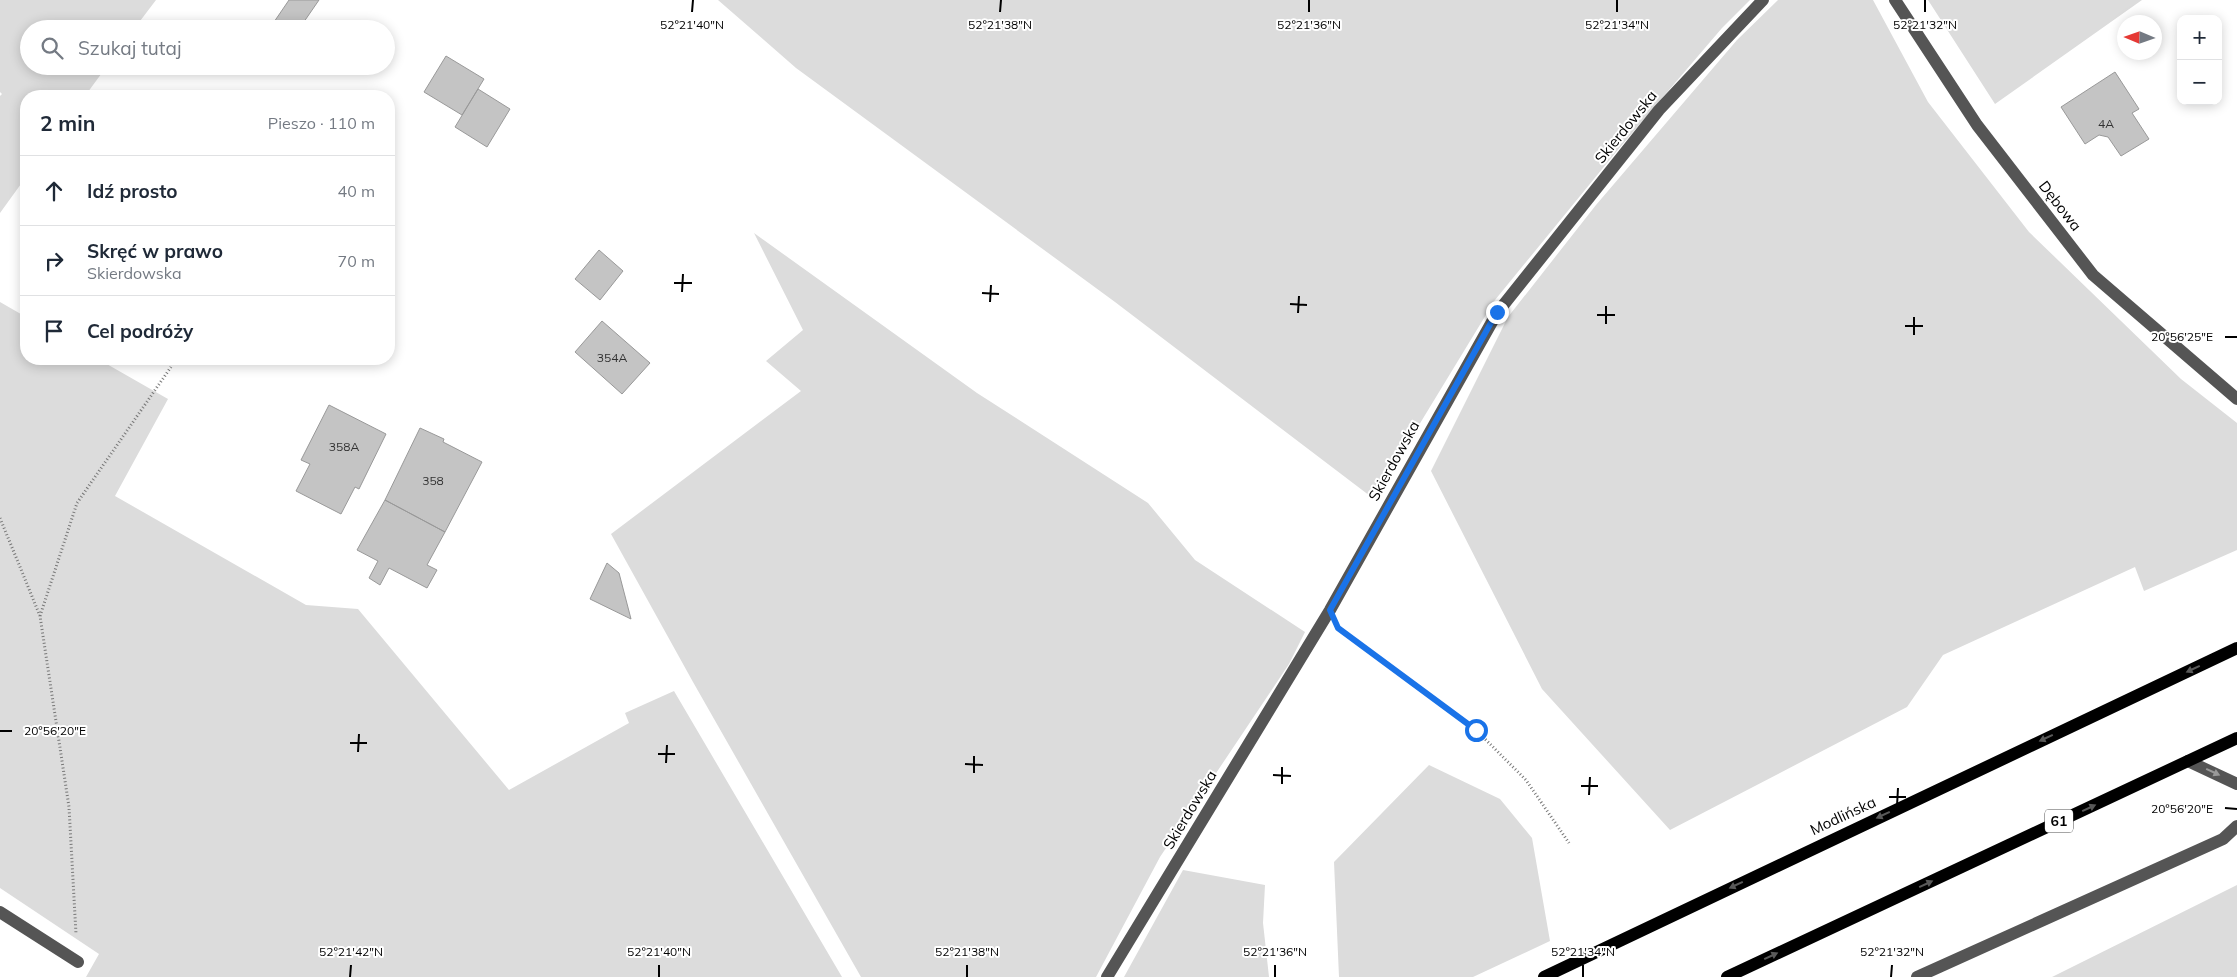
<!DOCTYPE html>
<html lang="pl">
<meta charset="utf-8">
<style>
body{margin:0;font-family:Mulish,sans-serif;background:#f6f6f7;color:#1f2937}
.controls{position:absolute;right:15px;top:15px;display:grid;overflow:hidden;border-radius:10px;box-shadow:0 2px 12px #0003}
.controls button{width:45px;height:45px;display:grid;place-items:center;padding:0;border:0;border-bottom:1px solid #e0e1e3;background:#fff;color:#1f2937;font:25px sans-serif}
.compass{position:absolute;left:2117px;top:15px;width:45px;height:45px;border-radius:50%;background:#fff;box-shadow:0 2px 12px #0003;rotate:272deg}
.stop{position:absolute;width:15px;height:15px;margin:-11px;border:4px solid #1a73e8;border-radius:50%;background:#fff}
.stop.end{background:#1a73e8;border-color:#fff;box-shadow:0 1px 5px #0008}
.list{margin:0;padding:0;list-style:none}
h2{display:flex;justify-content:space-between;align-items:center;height:65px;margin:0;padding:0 20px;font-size:21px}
h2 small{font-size:16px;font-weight:400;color:#747a83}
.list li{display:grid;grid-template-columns:32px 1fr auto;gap:15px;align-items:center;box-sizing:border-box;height:70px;padding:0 20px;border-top:1px solid #e0e1e3}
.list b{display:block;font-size:19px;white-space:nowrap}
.list p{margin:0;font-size:16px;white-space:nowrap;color:#747a83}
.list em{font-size:16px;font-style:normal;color:#747a83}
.icon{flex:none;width:28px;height:28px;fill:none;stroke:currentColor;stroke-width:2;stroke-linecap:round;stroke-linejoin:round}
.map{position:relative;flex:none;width:2237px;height:977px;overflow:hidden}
.search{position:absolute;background:#fff;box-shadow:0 2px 12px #0003;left:20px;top:20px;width:375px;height:55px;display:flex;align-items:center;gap:12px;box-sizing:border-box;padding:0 18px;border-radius:28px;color:#747a83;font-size:19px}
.panel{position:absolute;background:#fff;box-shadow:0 2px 12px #0003;left:20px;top:90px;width:375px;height:275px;border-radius:20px}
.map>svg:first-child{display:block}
.green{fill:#dcdcdc}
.building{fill:#c4c4c4;stroke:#999}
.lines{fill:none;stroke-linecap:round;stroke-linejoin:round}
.path{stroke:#777;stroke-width:3;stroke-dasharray:1 2.5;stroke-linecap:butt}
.minor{stroke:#555;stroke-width:12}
.major{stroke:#000;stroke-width:12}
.oneway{fill:#595959}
.oneway2{fill:#999}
.route{stroke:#1a73e8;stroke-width:6}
.ticks{fill:none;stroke:#000;stroke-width:2}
.labels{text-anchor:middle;stroke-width:4;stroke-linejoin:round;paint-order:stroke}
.number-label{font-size:12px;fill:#313131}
.shield{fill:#fff;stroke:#4c4c4c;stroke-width:1}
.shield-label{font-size:14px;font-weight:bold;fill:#000}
.street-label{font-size:15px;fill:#000;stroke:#fff}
.ticks-label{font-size:12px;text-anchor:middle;fill:#000;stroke:#fff;stroke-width:4;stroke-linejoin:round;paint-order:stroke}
</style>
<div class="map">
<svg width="2237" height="977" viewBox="0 0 2237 977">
<rect width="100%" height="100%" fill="#fff"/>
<path class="green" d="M0,0H156L134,29H29V66H107L85,96H26V177L0,213V96L2,94L0,92Z
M718,0H1750L1722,28L1616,152L1495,300L1374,499L1115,302L796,68Z
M1778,0H1873L1928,102L2029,232L2181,379L2237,423V550L2144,591L2135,567L1943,655L1907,707L1670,830L1542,689L1431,471L1508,317L1596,205L1737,40Z
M1928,0H2142L1995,104Z
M754,233L977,393L1148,503L1195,560L1305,632L1289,664L1160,857L1096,977H861L693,682L611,534L801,391L766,361L803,330Z
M0,302L26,317V359H98L168,399L115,496L306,605L358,609L509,790L629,723L625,713L674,691L842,977H86L99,954L0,888Z
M1429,765L1500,799L1532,838L1550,941L1473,977H1339L1334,862Z
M1183,870L1265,885L1263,923L1269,977H1124Z
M2237,885V977H2052Z"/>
<path class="building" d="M289,0H319L299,29H283L274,22Z
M446,56L484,79L462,115L424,92Z
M2115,72L2139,109L2132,113L2149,139L2121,156L2108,137L2099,135L2085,144L2061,107Z
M478,89L510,109L487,147L455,127Z
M599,250L623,271L600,300L575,279Z
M602,321L650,363L622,394L575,352Z
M329,405L386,434L359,489L355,487L341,514L296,491L310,464L301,460Z
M420,428L444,439L443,442L482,462L445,532L385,500Z
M385,500L445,532L427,565L437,570L427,588L389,568L380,585L369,578L378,561L357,550Z
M607,563L619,573L631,619L590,599Z"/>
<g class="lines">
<path class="path" d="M0,518L40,616L69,807L76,934
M40,616L77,503L171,367
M1343,632L1476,730L1526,780L1569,843"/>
<path class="minor" d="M1895,0L1977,125L2093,275L2237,399
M2188,761L2237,784
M0,912L78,962
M1107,977L1330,610L1497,313L1659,110L1763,0
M1917,977L2223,839L2237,826"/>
<path class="major" d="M1544,977L2237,648
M1727,977L2237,738"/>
</g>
<defs><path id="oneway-solid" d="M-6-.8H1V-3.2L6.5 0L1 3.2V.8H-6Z" transform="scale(1.25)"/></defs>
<g class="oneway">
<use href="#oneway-solid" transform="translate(2193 669) rotate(155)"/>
<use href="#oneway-solid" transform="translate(2046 738) rotate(155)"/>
<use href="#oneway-solid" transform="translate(2089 808) rotate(-25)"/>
<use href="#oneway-solid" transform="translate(1883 815) rotate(155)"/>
<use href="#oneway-solid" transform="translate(1926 884) rotate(-25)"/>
<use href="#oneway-solid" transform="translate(1736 885) rotate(155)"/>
<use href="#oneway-solid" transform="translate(1771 956) rotate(-25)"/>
</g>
<use class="oneway2" href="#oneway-solid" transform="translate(2213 772) rotate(25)"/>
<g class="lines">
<path class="route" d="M1476,730L1338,628L1330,610L1497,312"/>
</g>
<path class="ticks" d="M692,12L693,0M1000,12L1001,0M1309,12V0M1617,12V0M1925,12V0M674,283H692M682,292L683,274M982,293L999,294M990,302L991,285M1290,304L1307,305M1298,313L1299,296M1597,315H1615M1606,324V306M1905,326H1923M1914,335V317M2225,337H2237M0,731H12M350,743H367M358,752L359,734M658,754H675M666,763L667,745M965,764L983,765M974,773V756M1273,775L1291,776M1282,784V767M1581,786H1598M1589,795L1590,777M1889,797H1906M1897,806L1898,788M2225,808L2237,809M350,977L351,965M659,977V965M967,977V965M1275,977V965M1583,977V965M1891,977L1892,965"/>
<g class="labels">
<g class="number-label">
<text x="2106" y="128">4A</text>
<text x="612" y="362">354A</text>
<text x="344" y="451">358A</text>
<text x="433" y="485">358</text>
</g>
<rect class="shield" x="2045" y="809.5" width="28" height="23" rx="4"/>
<g class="shield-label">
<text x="2059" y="826">61</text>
</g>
<g class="street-label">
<text transform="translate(1626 127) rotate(-51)" y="5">Skierdowska</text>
<text transform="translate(2060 206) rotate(52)" y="5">Dębowa</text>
<text transform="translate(1394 461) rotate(-61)" y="5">Skierdowska</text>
<text transform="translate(1190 810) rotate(-59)" y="5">Skierdowska</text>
<text transform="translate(1843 816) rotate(-25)" y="5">Modlińska</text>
</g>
</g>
<g class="ticks-label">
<text x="692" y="29">52°21'40"N</text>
<text x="1000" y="29">52°21'38"N</text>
<text x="1309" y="29">52°21'36"N</text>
<text x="1617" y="29">52°21'34"N</text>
<text x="1925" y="29">52°21'32"N</text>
<text x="2182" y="341">20°56'25"E</text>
<text x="55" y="735">20°56'20"E</text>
<text x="2182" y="813">20°56'20"E</text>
<text x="351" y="956">52°21'42"N</text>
<text x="659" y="956">52°21'40"N</text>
<text x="967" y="956">52°21'38"N</text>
<text x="1275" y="956">52°21'36"N</text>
<text x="1583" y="956">52°21'34"N</text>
<text x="1892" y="956">52°21'32"N</text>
</g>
</svg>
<div class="controls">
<button>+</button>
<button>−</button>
</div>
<svg class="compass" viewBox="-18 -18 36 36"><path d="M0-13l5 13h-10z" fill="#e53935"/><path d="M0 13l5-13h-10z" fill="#747a83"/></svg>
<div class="stop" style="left:1476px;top:730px"></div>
<div class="stop end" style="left:1497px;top:312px"></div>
<div class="search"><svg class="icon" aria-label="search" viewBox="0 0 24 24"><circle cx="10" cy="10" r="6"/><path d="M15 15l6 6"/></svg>Szukaj tutaj</div>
<section class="panel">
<h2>2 min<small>Pieszo · 110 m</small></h2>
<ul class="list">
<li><svg class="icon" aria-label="ahead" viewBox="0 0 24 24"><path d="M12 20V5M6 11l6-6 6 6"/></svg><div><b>Idź prosto</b></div><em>40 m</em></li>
<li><svg class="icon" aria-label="right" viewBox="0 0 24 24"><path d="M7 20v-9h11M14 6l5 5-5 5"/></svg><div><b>Skręć w prawo</b><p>Skierdowska</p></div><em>70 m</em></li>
<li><svg class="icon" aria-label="arrive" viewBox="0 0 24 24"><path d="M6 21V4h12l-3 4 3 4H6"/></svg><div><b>Cel podróży</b></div></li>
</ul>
</section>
</div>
